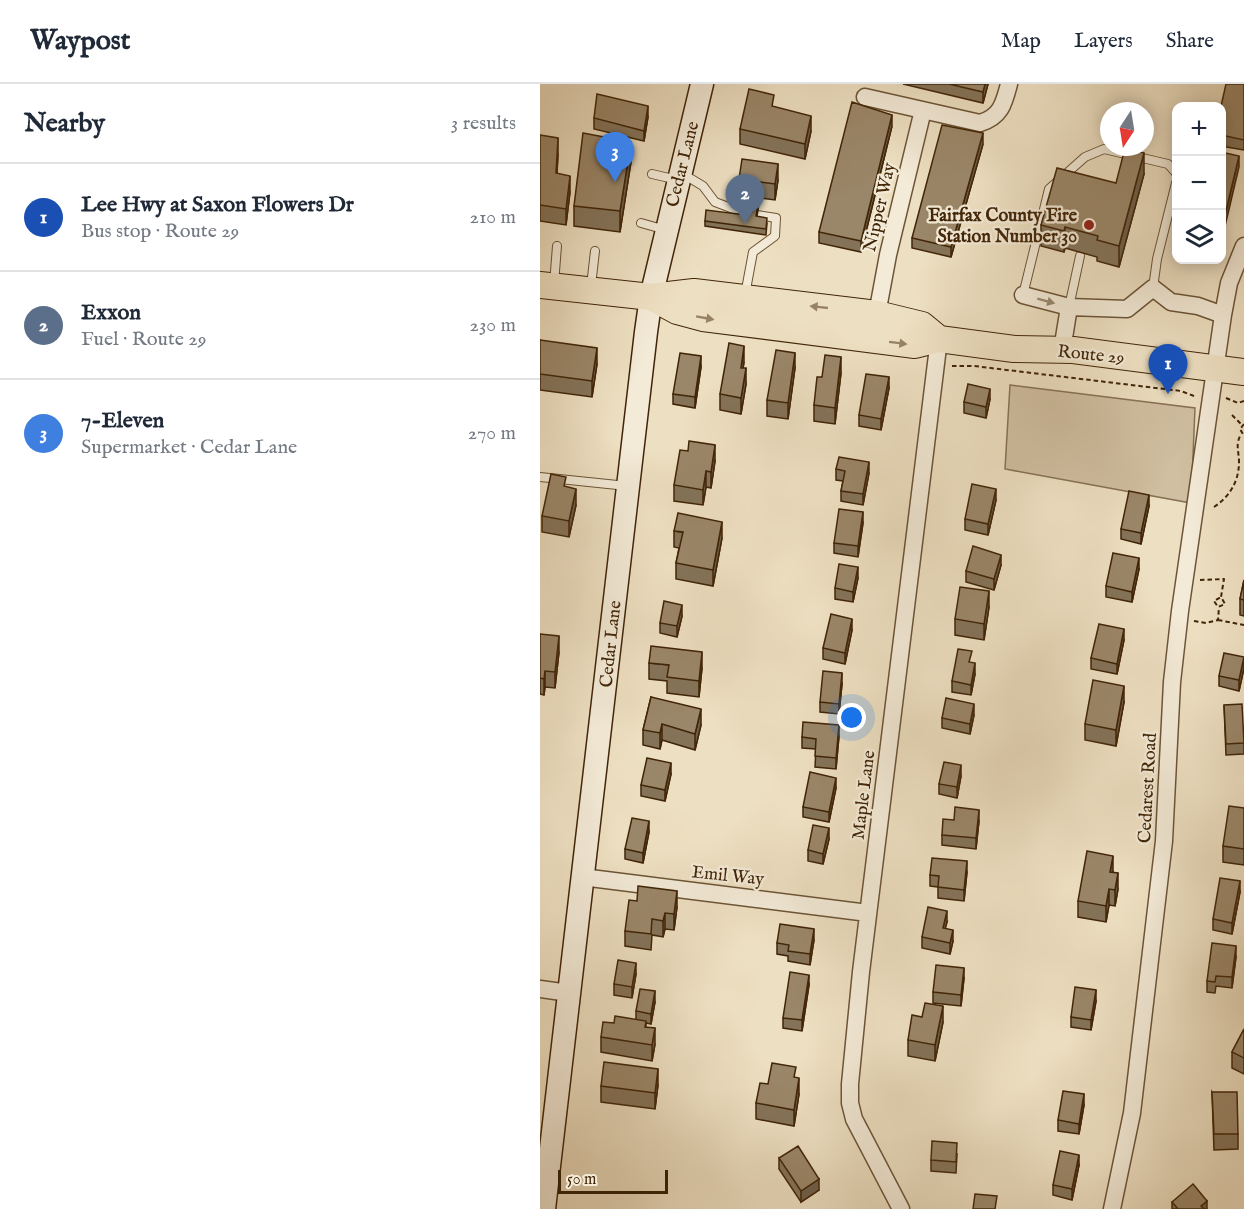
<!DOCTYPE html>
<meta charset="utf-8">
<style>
body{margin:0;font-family:"IM FELL English",serif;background:#f2f2f3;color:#1f2937}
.controls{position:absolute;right:18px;top:18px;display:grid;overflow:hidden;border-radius:12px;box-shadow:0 3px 15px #0003}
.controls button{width:54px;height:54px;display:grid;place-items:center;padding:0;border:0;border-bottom:2px solid #e0e1e3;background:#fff;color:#1f2937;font:30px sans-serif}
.compass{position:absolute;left:560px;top:18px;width:54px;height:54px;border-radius:50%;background:#fff;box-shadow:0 3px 15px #0003;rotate:192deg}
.scale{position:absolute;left:18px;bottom:15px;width:110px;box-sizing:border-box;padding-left:6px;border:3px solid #412507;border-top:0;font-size:16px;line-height:21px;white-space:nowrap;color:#412507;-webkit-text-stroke:4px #f3ead7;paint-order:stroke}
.you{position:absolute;left:312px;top:634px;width:21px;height:21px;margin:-15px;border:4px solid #fff;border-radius:50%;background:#1a73e8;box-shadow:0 0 0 9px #1a73e833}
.badge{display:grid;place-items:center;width:39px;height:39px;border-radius:50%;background:#ea580c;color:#fff;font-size:20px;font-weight:700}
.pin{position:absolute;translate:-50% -50px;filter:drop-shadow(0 2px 3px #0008)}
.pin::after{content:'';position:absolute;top:32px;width:21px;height:18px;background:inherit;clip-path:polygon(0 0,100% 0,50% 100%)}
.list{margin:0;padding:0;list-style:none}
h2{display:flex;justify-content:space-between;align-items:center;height:78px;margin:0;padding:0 24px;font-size:26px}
h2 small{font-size:20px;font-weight:400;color:#747a83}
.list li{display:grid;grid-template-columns:39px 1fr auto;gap:18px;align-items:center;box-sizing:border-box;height:108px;padding:0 24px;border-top:2px solid #e0e1e3}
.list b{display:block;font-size:22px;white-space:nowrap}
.list p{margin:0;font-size:20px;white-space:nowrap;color:#747a83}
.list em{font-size:20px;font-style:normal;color:#747a83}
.icon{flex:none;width:33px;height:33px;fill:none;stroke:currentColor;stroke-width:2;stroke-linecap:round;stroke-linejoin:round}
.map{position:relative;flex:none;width:704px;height:1125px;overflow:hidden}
header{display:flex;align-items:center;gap:36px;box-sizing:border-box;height:84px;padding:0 30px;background:#fff;border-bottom:2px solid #e0e1e3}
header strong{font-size:28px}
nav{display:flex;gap:33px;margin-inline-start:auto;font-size:21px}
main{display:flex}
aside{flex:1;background:#fff}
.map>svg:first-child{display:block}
.green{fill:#d0bfa1;stroke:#887254;stroke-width:1.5}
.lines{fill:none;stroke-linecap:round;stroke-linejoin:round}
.service-casing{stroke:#6c5436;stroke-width:10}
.minor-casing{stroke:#6c5436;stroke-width:19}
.secondary-casing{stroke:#412507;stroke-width:25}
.primary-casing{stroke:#412507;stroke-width:28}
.path{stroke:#412507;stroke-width:2;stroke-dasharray:4.5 3;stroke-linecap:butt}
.service{stroke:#f3ead7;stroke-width:8}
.minor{stroke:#f3ead7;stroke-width:16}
.secondary{stroke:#f3ead7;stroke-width:22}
.primary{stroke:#eddfc1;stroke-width:26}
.wall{fill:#847359;stroke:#412507;stroke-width:1.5}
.shaded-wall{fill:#6c5e49;stroke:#412507;stroke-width:1.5}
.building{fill:#9a8668;stroke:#412507;stroke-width:1.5}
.oneway{fill:#9a886f}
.oneway2{fill:#978264}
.poi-dot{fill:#8f2418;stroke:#f3ead7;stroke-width:2}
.labels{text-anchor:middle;stroke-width:4.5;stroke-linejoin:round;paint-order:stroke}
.street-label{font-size:18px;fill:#412507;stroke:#f3ead7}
.poi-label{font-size:18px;font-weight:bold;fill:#412507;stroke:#f3ead7;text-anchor:end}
</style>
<header>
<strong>Waypost</strong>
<nav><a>Map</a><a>Layers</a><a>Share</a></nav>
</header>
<main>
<aside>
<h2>Nearby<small>3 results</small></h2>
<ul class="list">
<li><span class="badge" style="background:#1a4fb4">1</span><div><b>Lee Hwy at Saxon Flowers Dr</b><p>Bus stop · Route 29</p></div><em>210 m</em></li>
<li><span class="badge" style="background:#5c6f8a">2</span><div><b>Exxon</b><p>Fuel · Route 29</p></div><em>230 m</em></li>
<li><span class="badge" style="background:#3f7fe0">3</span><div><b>7-Eleven</b><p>Supermarket · Cedar Lane</p></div><em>270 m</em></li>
</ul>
</aside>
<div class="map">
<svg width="704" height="1125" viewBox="0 0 704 1125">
<rect width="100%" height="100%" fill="#eddfc1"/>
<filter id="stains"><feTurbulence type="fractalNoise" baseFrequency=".00333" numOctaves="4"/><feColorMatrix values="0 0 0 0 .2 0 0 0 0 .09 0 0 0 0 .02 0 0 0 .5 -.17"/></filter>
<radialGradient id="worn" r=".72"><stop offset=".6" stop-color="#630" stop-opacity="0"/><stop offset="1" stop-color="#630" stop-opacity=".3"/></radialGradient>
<path class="green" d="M470,301L655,324L651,419L465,385Z"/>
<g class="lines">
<g class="service-casing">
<path id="service" d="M112,90L138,96
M143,90L163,102L175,118L207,130
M101,139L126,146
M14,200L17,162
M51,202L55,167
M613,204L617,175L636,99
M205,211L213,168L235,152L236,134L217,131
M483,211L509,105L545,73L564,65L628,80L636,89
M529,223L540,172
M0,393L87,402"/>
</g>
<g class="minor-casing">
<path id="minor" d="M325,13L440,39C461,33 464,19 469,0
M483,211L529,223L587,225L613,204L631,218L658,222L683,231
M337,230L348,171L383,26
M522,266L529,223
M42,793L328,829
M0,905L29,909
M361,1125L314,1035L310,1019V1000L321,888L399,255
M572,1125L592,1029L624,757L632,598L640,527L683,231L689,199L704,162"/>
</g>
<g class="secondary-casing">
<path id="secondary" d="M4,1125L106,248L111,213L162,0"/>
</g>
<g class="primary-casing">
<path id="primary" d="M0,201L111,213L154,208L337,230L382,241L399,255
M111,213L137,227L163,234L375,261L399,255L474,265L533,266L704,288"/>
</g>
<path class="path" d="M412,282H434L641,307L654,312
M686,314L698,319L704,317
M692,331L702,341
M704,340L700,345L704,352
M674,423C689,413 699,398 699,378C699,367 695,361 701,350
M660,496L684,495L681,513L685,520L678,523L674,517L681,513
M678,536L704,541
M654,537L666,539L678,536L679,523"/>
<use href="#service" class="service"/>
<use href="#minor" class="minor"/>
<use href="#secondary" class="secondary"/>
<use href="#primary" class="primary"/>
</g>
<path class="wall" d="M363,0H448L443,19Z
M704,0V66L681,62V22Z
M234,23L271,47L265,75L200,60V45Z
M108,33L104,57L54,45V34Z
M352,42L321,168L279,159V148Z
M0,51L18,70L17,89L30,108L26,141L0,137Z
M443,60L411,173L372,164V154Z
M91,78L80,148L34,142V122Z
M604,90L579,183L557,177V173L525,164L524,168L501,162V141L576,99Z
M199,95L238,96L235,116L220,114L217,132L227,139L226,151L165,142V137L206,131L209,112L199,111Z
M0,256L57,280L52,313L0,306Z
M204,278L203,284L206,300L201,330L180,326V310Z
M161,283L155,324L133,320V310Z
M255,284L248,335L227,332V316Z
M301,289L295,340L274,337V321L282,293Z
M349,304L341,346L319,342V331Z
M450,315L446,334L424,329V318Z
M175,377L171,404L166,403L163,421L134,417V401Z
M296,385L329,389L323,421L301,417V407L303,397L296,396Z
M26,403L36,421L29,453L2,448V432Z
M456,416L448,451L425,446V435Z
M609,422L601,460L581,455V445Z
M323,439L318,473L294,469V459Z
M134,447L182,454L173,502L136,495V479L139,464L134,463Z
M461,481L454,506L426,498V487Z
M599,485L592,518L566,513V502Z
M318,494L313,518L295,515V504Z
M704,496V532L700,531V515Z
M449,523L444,556L415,551V535Z
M142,532L137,553L120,549V539Z
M312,546L305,580L283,575V564Z
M0,550L19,568L15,604L5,603L4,611L0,610Z
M584,556L577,590L551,585V574Z
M109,579L162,584L159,613L127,609V597L109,595Z
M704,584L699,607L679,602V592Z
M435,590L431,611L412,608V597Z
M302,600L299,630L280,628V618Z
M111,613L161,641L155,666L122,656L120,665L103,661V646Z
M584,618L576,662L545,656V640Z
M684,621L704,659V670L686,671Z
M434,631L430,650L402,644V634Z
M299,652L296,685L275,683L276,665L262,664V653Z
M131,690L125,717L101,712V701Z
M421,692L417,714L399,710V700Z
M296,704L289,738L263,733V723Z
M704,724V781L683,778V762Z
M414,736L439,737L436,765L402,761V751Z
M109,748L103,779L85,775V765Z
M289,755L283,780L268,777V766Z
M427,788L424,817L398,814V803L390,802V791Z
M573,788L578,805L575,822L569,821L566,838L538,833V817Z
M700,808L692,850L673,846V835Z
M137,823L134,846L125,845L123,853L112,851L111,866L85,862V847Z
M407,838L405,844L413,857L410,870L382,864V853Z
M274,856L270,881L248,877V872L237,870V859Z
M696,873L692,904L676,902L675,909L667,908V897Z
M96,890L92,914L74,911V900Z
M424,894L421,922L393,919V908Z
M269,901L262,947L243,944V934Z
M556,917L551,946L531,943V933Z
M115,918L111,940L106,939V943L115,960L112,977L61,968V953L74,939L96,936V927Z
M382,933L403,938L395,977L368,972V956Z
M704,945V990L692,984V968Z
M228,1000L259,1010L254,1042L216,1035V1019Z
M118,1001L115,1025L61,1018V1002Z
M672,1008L698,1050V1065L674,1066Z
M544,1021L539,1050L518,1047V1036Z
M417,1070L416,1089L391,1087V1076Z
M239,1074L279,1106L261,1118L239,1085Z
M539,1081L532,1116L513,1111V1101Z
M632,1118L667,1125H632Z"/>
<path class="shaded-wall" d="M445,0H448L443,19V8Z
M108,22V33L104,57V47Z
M352,31V42L321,168V157Z
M271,32V47L265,75V60Z
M443,49V60L411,173V163Z
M18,54V70L16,105V89Z
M91,58V78L80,148V127Z
M604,69V90L579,183V162Z
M699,72V83L681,159V148Z
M238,80V96L235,116V100Z
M30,92V108L26,141V125Z
M525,143V164L524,168V147Z
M204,262V278L201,299V284Z
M57,264V280L52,313V297Z
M255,269V284L248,335V319Z
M161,272V283L155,324V313Z
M301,273V289L295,340V324Z
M206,284V300L201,330V314Z
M349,293V304L341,346V335Z
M450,305V315L446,334V323Z
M175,361V377L171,404V388Z
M329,378V389L323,421V410Z
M166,387V403L163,421V406Z
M36,405V421L29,453V437Z
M456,405V416L448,451V440Z
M609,411V422L601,460V449Z
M323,428V439L318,473V462Z
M182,438V454L173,502V486Z
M461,471V481L454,506V495Z
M599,474V485L592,518V508Z
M318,483V494L313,518V508Z
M449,507V523L444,556V540Z
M142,521V532L137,553V542Z
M312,535V546L305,580V569Z
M584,545V556L577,590V580Z
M19,552V568L15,604V588Z
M162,568V584L159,613V597Z
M704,573V584L699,607V596Z
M435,579V590L431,611V601Z
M5,587V603L4,611V595Z
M302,589V600L299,630V620Z
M584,602V618L576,662V646Z
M434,620V631L430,650V640Z
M161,625V641L155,666V650Z
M122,640V656L120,665V649Z
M299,641V652L296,685V674Z
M131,679V690L125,717V706Z
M421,681V692L417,714V703Z
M296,694V704L289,738V728Z
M439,726V737L436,765V754Z
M109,737V748L103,779V769Z
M289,744V755L283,780V770Z
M573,772V787L570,803V788Z
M427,777V788L424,817V806Z
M578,789V805L575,822V806Z
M700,797V808L692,850V839Z
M569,805V821L566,838V822Z
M137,807V823L134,846V830Z
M407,827V838L403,854V844Z
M125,829V845L123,853V837Z
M274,845V856L270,881V870Z
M413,846V857L410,870V859Z
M696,862V873L692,904V893Z
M96,879V890L92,914V903Z
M424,884V894L421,922V911Z
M269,891V901L262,947V936Z
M556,906V917L551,946V936Z
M115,907V918L111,940V930Z
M403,922V938L395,977V961Z
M115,944V960L112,977V961Z
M118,985V1001L115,1025V1009Z
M259,994V1010L254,1042V1026Z
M544,1010V1021L539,1050V1040Z
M539,1071V1081L532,1116V1105Z
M279,1095V1106L261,1118V1107Z
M667,1117V1125H661V1122Z"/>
<path class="building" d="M409,0H445L443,8Z
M686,0H704V56L681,51V22Z
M209,5L234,11L232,22L271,32L265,60L200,45Z
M57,10L108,22L104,47L54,34Z
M312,18L352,31L321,157L279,148Z
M402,41L443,49L411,163L372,154Z
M43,49L91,58L80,127L34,122Z
M0,51L18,54L16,89L30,92L26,125L0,121Z
M585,64L604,69L579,162L557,156L558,152L525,143L524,147L501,141L517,84L576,99Z
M681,68L699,72L681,148Z
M202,75L238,80L235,100L199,95Z
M209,107L220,108L216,132L227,134L226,145L165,137L166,126L206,131Z
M0,256L57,264L52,297L0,290Z
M189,259L204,262L201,284H206L201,314L180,310Z
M236,266L255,269L248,319L227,316Z
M140,269L161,272L155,313L133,310Z
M285,271L301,273L295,324L274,321L277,293H282Z
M326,290L349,293L341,335L319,331Z
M428,300L450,305L446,323L424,318Z
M149,357L175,361L171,388L166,387L163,406L134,401L140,366L148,367Z
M299,373L329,378L323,410L301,407L305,387L296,385Z
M11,390L26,393L24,402L36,405L29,437L2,432Z
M432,400L456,405L448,440L425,435Z
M589,407L609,411L601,449L581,445Z
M299,425L323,428L318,462L294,459Z
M138,429L182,438L173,486L136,479L143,448L134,447Z
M433,462L461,471L454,495L426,487Z
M573,469L599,474L592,508L566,502Z
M299,480L318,483L313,508L295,504Z
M704,496V516L700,515Z
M420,503L449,507L444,540L415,535Z
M124,517L142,521L137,542L120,539Z
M291,530L312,535L305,569L283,564Z
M559,540L584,545L577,580L551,574Z
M0,550L19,552L15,588L5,587L4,595L0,594Z
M111,562L162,568L159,597L127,593L129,581L109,579Z
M418,565L432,567L429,578L435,579L431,601L412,597Z
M684,569L704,573L699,596L679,592Z
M283,587L302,589L299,620L280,618Z
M553,596L584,602L576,646L545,640Z
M111,613L161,625L155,650L122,640L120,649L103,646Z
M406,614L434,620L430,640L402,634Z
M702,620L704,659L686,660L684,621Z
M263,638L299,641L296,674L275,672L276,655L262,653Z
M107,674L131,679L125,706L101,701Z
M404,678L421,681L417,703L399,700Z
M270,688L296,694L289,728L263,723Z
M689,722L704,724V765L683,762Z
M415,723L439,726L436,754L402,751L403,735L414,736Z
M92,734L109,737L103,769L85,765Z
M273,741L289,744L283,770L268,766Z
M547,767L573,772L570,788L578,789L575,806L569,805L566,822L538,817Z
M392,774L427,777L424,806L398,803L399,792L390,791Z
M680,794L700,797L692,839L673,835Z
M98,802L137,807L134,830L125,829L123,837L112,835L111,850L85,847L89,816L97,817Z
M388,823L407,827L403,844L413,846L410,859L382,853Z
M240,840L274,845L270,870L248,867L249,861L237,859Z
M672,859L696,862L692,893L676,892L675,898L667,897Z
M78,876L96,879L92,903L74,900Z
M396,881L424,884L421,911L393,908Z
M250,888L269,891L262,936L243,934Z
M535,903L556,906L551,936L531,933Z
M100,905L115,907L111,930L96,927Z
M385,919L403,922L395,961L368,956L372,931L382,933Z
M75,932L106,937L105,943L115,944L112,961L61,953L63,938L74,939Z
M704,945V974L692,968Z
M64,978L118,985L115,1009L61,1002Z
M232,979L256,983L254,993L259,994L254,1026L216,1019L220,999L228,1000Z
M523,1007L544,1010L539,1040L518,1036Z
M672,1008H697L698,1050H674Z
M392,1057L417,1059L416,1078L391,1076Z
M258,1062L279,1095L261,1107L239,1074Z
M520,1067L539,1071L532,1105L513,1101Z
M653,1100L667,1117L661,1122L664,1125H638L632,1118Z
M435,1110L457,1112L455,1125H433Z"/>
<defs><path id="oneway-solid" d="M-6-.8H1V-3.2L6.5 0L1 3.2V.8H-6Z" transform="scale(1.5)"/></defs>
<use class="oneway" href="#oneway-solid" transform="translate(506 217) rotate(15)"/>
<g class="oneway2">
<use href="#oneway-solid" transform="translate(279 223) rotate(-174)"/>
<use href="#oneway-solid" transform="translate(165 234) rotate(10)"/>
<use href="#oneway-solid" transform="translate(358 259) rotate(7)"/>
</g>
<circle class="poi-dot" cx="549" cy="141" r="6"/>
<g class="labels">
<g class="street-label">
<text transform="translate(142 80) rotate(-76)" y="6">Cedar Lane</text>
<text transform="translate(339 123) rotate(-77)" y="6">Nipper Way</text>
<text transform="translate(551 270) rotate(6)" y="6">Route 29</text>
<text transform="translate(70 560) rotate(-84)" y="6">Cedar Lane</text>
<text transform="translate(607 704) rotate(-87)" y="6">Cedarest Road</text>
<text transform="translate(323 711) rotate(-83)" y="6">Maple Lane</text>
<text transform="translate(188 791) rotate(6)" y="6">Emil Way</text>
</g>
<g class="poi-label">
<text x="537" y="137">Fairfax County Fire<tspan x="537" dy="21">Station Number 30</tspan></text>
</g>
</g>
<rect width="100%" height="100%" filter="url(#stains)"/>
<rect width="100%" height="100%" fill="url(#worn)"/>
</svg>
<div class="controls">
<button>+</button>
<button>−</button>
<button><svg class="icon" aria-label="layers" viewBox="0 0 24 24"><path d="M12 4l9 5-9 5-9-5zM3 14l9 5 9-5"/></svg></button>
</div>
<svg class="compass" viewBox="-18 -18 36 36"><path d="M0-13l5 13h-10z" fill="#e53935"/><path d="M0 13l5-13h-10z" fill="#747a83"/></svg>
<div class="scale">50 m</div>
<div class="you"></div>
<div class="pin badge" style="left:628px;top:310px;background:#1a4fb4">1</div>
<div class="pin badge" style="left:205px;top:140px;background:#5c6f8a">2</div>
<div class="pin badge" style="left:75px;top:98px;background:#3f7fe0">3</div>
</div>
</main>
